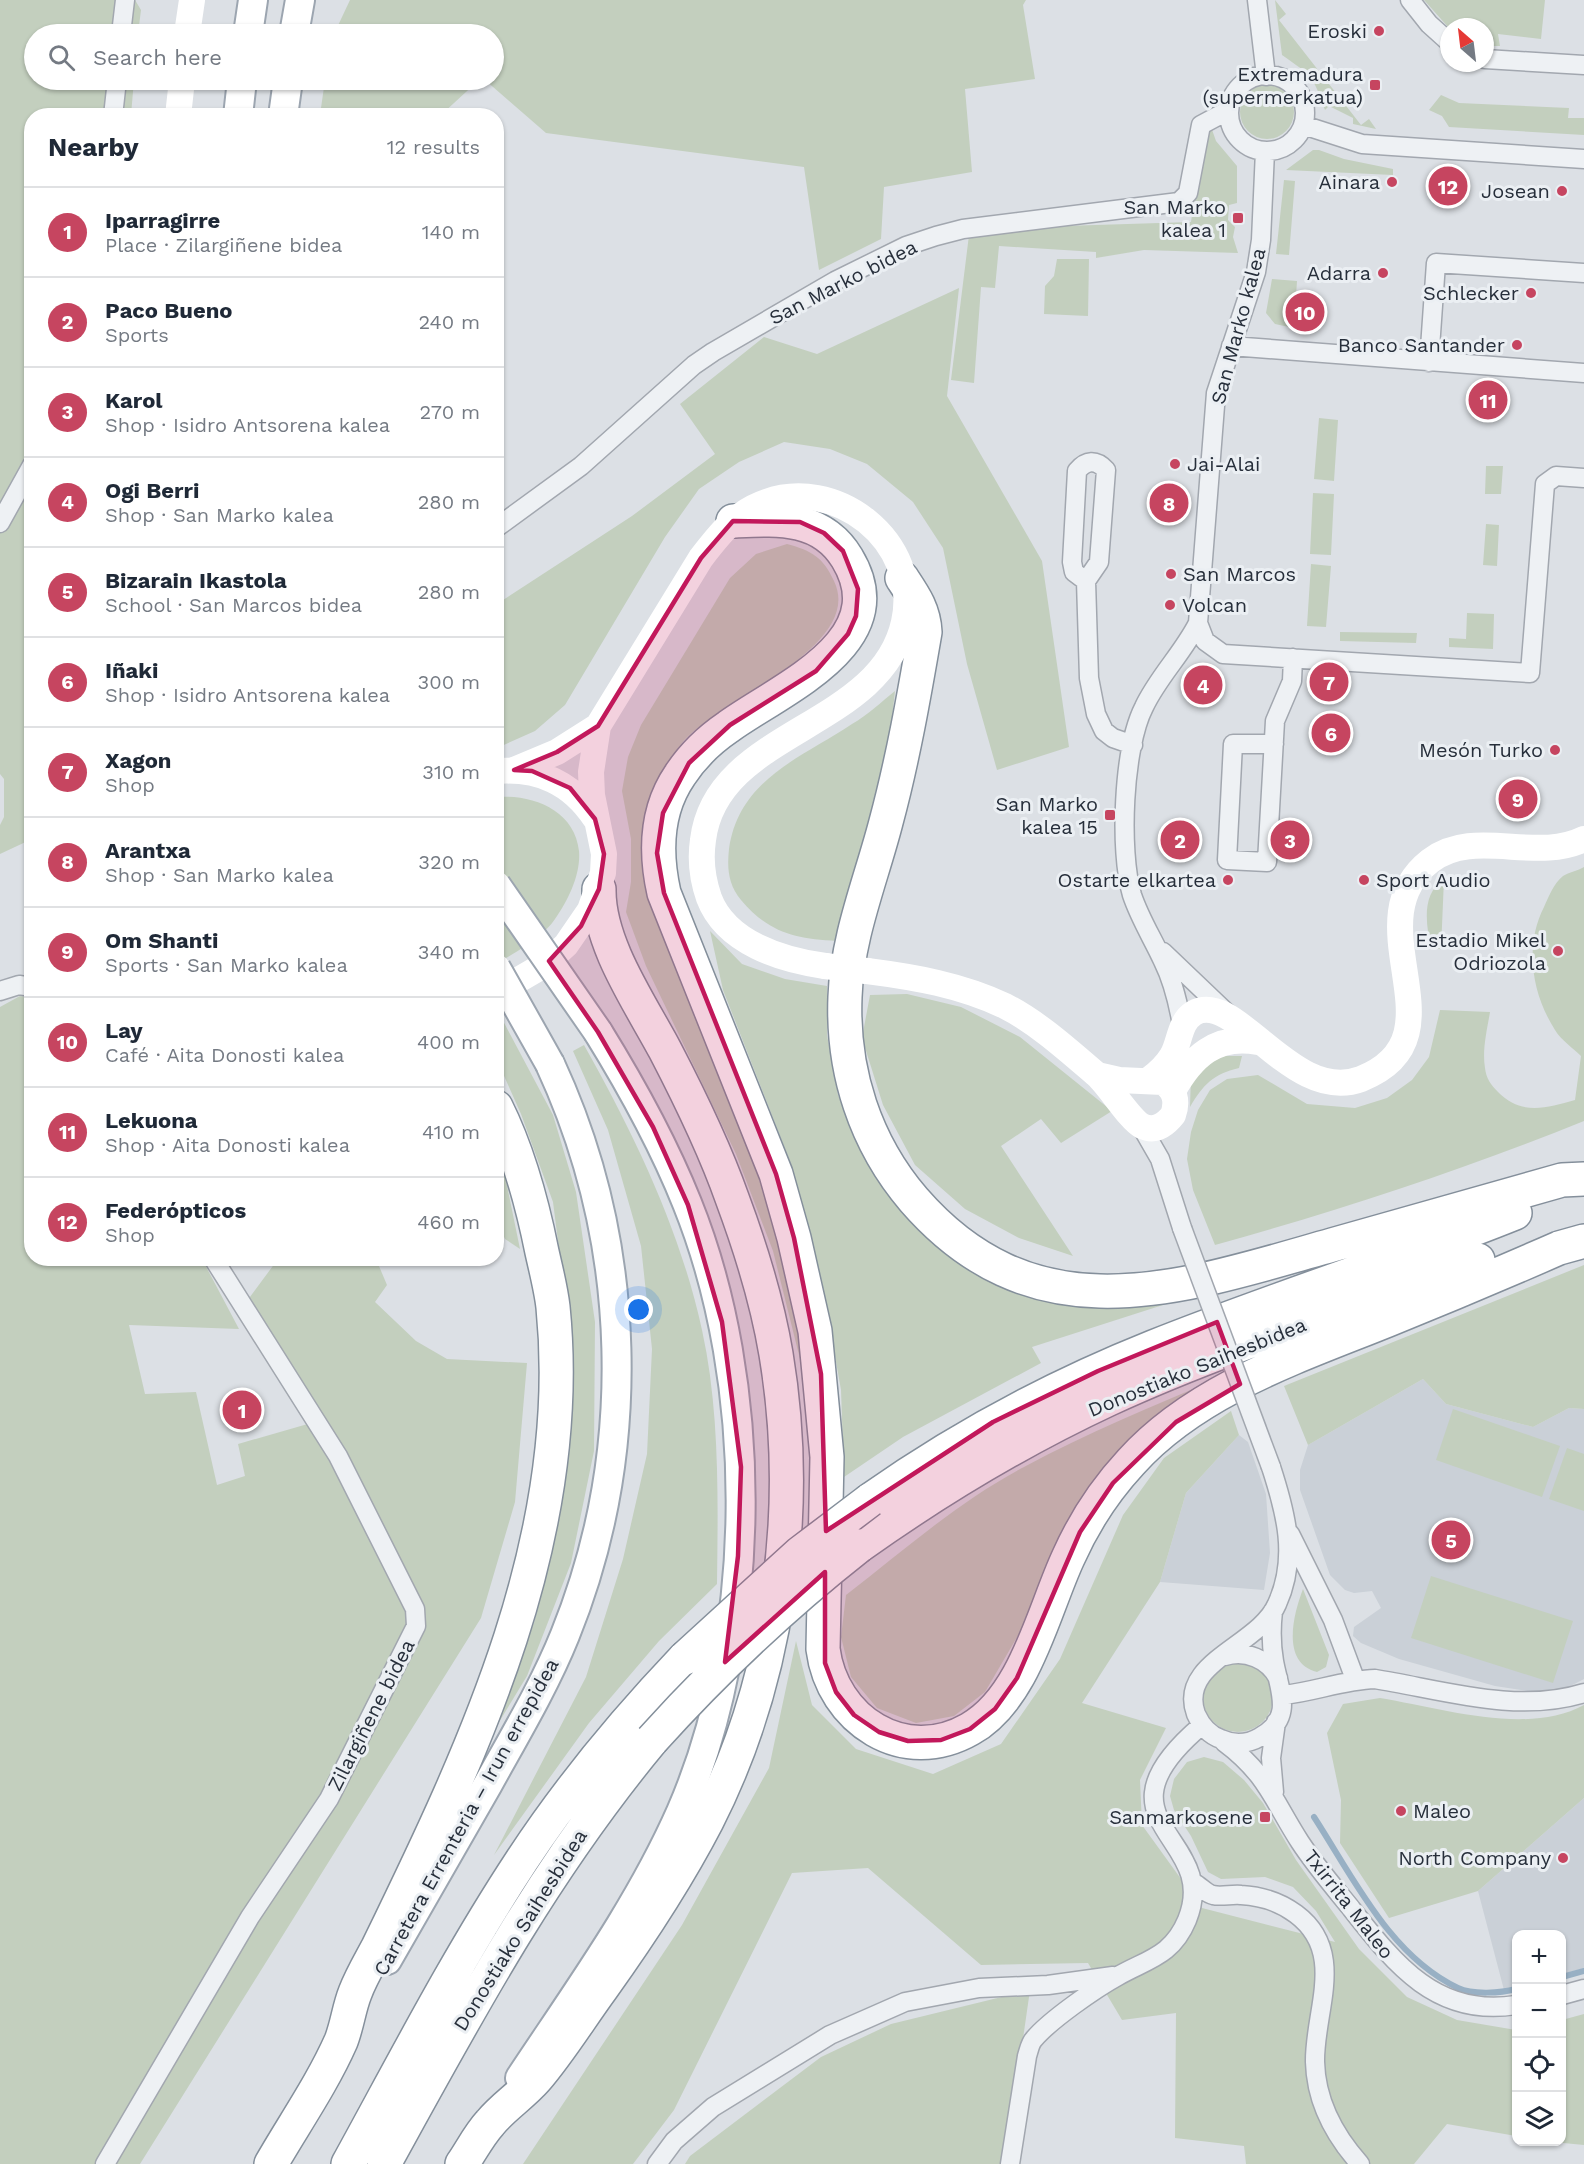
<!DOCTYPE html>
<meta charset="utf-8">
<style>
body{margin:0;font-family:"Work Sans",sans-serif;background:#f6f6f7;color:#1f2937}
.controls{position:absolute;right:18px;bottom:18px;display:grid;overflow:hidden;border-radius:12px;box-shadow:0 2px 4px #0004}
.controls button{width:54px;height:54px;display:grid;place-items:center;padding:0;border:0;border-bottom:2px solid #e0e1e3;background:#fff;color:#1f2937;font:30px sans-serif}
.compass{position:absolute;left:1440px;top:18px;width:54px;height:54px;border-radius:50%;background:#fff;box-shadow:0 2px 4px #0004;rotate:332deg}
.you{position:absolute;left:639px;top:1310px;width:21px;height:21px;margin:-15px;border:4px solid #fff;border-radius:50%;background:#1a73e8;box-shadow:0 0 0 9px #1a73e833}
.badge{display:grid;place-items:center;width:39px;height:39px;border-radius:50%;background:#c64560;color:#fff;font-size:20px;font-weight:700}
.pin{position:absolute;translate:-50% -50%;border:3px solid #fff;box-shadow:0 2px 6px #0006}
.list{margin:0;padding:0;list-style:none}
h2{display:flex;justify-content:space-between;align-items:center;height:78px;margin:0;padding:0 24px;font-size:26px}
h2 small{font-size:20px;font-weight:400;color:#747a83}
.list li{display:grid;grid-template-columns:39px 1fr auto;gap:18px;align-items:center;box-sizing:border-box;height:90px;padding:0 24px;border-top:2px solid #e0e1e3}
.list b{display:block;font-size:22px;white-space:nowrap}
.list p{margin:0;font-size:20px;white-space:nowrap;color:#747a83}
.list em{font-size:20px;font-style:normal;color:#747a83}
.icon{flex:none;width:33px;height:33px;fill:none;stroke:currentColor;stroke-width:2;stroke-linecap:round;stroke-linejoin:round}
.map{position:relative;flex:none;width:1584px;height:2164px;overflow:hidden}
.search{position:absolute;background:#fff;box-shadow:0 2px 4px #0004;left:24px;top:24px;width:480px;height:66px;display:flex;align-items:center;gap:15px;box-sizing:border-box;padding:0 21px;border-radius:33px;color:#747a83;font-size:22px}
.panel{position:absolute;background:#fff;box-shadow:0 2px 4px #0004;left:24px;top:108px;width:480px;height:1158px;border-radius:24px}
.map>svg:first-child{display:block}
.built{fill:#cad0d7}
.green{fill:#c3cfbe}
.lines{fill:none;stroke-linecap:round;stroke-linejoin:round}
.stream{stroke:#98b0c4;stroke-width:6}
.street-casing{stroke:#a2a7af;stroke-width:21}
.primary-casing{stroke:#9ca5b0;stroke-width:32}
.highway-casing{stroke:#848f9b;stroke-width:36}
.street{stroke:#eef1f4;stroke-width:18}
.secondary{stroke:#fff;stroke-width:26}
.primary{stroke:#fff;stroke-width:28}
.highway{stroke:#fff;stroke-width:33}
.street-bridge-casing{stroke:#a2a7af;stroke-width:21;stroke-linecap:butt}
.primary-bridge-casing{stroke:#9ca5b0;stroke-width:32;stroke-linecap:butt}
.highway-bridge-casing{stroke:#848f9b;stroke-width:36;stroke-linecap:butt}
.street-bridge{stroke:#eef1f4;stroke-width:18}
.secondary-bridge{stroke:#fff;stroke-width:26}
.primary-bridge{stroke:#fff;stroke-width:28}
.highway-bridge{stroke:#fff;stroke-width:33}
.marked{fill:#c2185b;fill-opacity:0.2;stroke:#c2185b;stroke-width:4.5;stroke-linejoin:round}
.poi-dot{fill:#c64560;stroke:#ebeff3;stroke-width:2}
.labels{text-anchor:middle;stroke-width:6;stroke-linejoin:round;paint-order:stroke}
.poi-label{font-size:20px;fill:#272f3b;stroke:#ebeff3;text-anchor:end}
.street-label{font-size:20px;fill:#272f3b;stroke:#ebeff3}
</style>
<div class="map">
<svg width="1584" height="2164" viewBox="0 0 1584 2164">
<rect width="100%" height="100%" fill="#dce0e5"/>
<path class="built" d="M1423,1379L1446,1404L1533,1427L1569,1408L1584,1409V1679L1553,1695L1495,1686L1399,1659L1361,1643L1353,1636L1354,1627L1381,1608L1372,1591L1354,1593L1345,1590L1330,1575L1300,1490V1470L1308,1445Z
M1239,1435L1248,1442L1266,1494L1270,1553L1264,1590L1160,1582L1186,1493Z
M1584,1798V1968L1562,1974V1934H1516V1986L1504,1990L1478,1891Z"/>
<path class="green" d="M0,0H135L141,10L138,34H34V80H134L131,115L32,116V839L0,854V825L4,817V779L0,774Z
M350,0H1026L1023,5L1035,79L965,89L972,172L884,187L881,239L819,270L804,167L546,133L485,80H494V34H334Z
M1275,0L1286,14L1279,20L1361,125L1369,119L1376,129L1353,124V118L1329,106L1325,110C1312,74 1313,77 1282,55Z
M1424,0H1545L1541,39L1498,34L1500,46H1485V27L1449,28Z
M325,80H479L441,115H320Z
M1240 112a27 27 0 1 1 54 0a27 27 0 1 1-54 0Z
M1441,95L1459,103L1569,108L1568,118H1584V135L1449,127L1442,116L1429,110Z
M1210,124L1216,141L1237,166V203L1229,205L1228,220L1235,227L1233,237L1238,253L1144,250L1096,258V252L999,246L995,288L981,287L974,383L951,380L969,235H997L998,228L1191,222L1200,159Z
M1313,150H1319L1344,159L1393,169V175L1286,170Z
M1284,180L1295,181L1289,255L1276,254Z
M1057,259H1089L1088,316L1044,314L1045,286L1054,276Z
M1272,279L1297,281L1294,328L1275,324L1266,313Z
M959,288L947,396L1042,561L1069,747L997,770L967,664L943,548L913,502L867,464L830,449L784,442L739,462L699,489L665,537L565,705L535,731L497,748V604L632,516L715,454L680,404L764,337L817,354Z
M1319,418L1338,420L1334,481L1314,479Z
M1486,466H1503L1501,494H1485Z
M1313,493L1334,494L1331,555L1310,554Z
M1486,524L1499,525L1497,566L1483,565Z
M787,544C812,551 823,557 834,581C866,648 714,702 682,743C661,769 653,799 644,830L787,1264L810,1399L773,1251L736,1154L646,966L626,912L631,882V839L622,791L628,757L641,725L730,578L756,554Z
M1311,564L1331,566L1326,627L1307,626Z
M1467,613L1494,614L1493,649L1449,647V638L1466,639Z
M1340,632L1417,633L1416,643L1340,641Z
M895,691L890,737L837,941C795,939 769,933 741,900C728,884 727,868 729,849C739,779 801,758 852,724C868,715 881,702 895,691Z
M497,797C532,794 575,810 579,851C581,874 568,901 555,919C544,936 514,954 497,963Z
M1584,867V1121C1463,1170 1341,1210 1215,1245L1193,1190L1187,1159L1191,1132L1198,1110L1210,1090L1227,1079L1258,1075L1307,1104L1355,1108L1387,1098L1412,1080L1429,1057L1440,1010L1490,1012C1487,1030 1482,1050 1485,1068C1486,1078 1491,1085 1498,1092C1522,1116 1546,1108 1575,1100L1581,1056C1573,1048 1561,1040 1555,1030C1532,994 1524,946 1544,907C1549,896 1554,883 1563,876C1569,872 1578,871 1584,867Z
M1444,879L1441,949L1431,948C1426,924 1421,894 1444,879Z
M710,931L742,964L785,979L827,986V1035L838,1095L856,1140L1025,1293L1094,1307L1166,1304L1032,1347L1041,1363L903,1437L844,1477L841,1390L822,1282L791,1164L723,990Z
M907,994L961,1007L1020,1037L1112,1111L1061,1143L1041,1119L1001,1146L1073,1256L1019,1238L965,1209L915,1165L883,1105L862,1038L870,995Z
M20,996L32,998V1258L202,1259L239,1329L129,1325L145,1394L196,1392L217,1485L245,1476L238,1444L325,1419L247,1301L278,1259H376L387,1285L375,1302L416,1341L447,1359L527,1363L515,1502L481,1618L140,2164H0V1007Z
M502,1019L553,1115L576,1192L595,1322L594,1451L571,1563L527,1676L487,1742L534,1623L553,1548L566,1451L568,1319L553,1202L521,1114L497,1060V1021Z
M584,1045C634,1134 680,1229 702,1330C720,1412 718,1500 717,1584L659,1641L589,1723L494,1855L586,1677L623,1559L647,1454L652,1349L641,1246L608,1130L573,1051Z
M1225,1056H1242L1239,1068C1213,1074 1203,1085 1190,1107L1191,1075L1209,1061Z
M496,1151L504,1171L520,1249L505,1239L497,1221Z
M1584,1265V1409L1569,1408L1533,1427L1446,1404L1423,1379L1308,1445L1284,1386Z
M1219,1378L1118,1452L1065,1525L1020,1632L985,1692L954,1716L916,1723L877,1708L851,1677L841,1637L846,1595C903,1551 959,1501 1024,1467C1087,1433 1153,1406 1219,1378Z
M1453,1409L1560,1446L1542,1497L1436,1460Z
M1231,1411L1239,1435L1186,1493L1160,1582L1082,1703L1166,1728L1140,1780L1142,1825L1202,1908L1335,1942L1316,1911L1293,1887L1265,1877L1221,1879L1208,1872L1191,1836L1174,1810L1170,1796L1174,1779L1187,1762L1204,1757L1223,1762L1244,1780L1263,1803L1296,1860L1359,1949L1407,1997L1457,2020L1516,2030V2136L1447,2124L1414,2164H1246L1244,2146L1175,2138L1176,2013L1122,2020L1088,1963L981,1965L868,1868L792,1873L674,2110L633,2164H523L682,1925L769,1768L796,1641L812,1705L856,1749L933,1774L1001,1744L1060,1659L1123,1515L1164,1458Z
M1567,1448L1584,1454V1511L1549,1499Z
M1431,1576L1573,1621L1553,1683L1411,1638Z
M1303,1589L1329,1655L1326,1667L1317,1672C1281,1663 1293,1615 1303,1589Z
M1203 1697a35 35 0 1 1 70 0a35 35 0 1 1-70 0Z
M1380,1698C1441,1708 1528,1736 1584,1705V1798L1478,1891L1389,1918L1340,1843L1341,1800L1327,1733L1343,1704Z
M1030,1990L1005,2164H685L690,2156L821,2057L891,2024Z
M1584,2014V2145L1553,2142H1562V2020Z"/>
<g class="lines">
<path class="stream" d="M1314,1817C1353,1877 1390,1956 1458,1988C1473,1995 1501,1993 1516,1989
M1562,1977L1584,1971"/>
<g class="street-casing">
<path id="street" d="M1257,0L1266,76
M1410,0L1429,24L1449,42
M121,34L125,0
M1485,59L1584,65
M1229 113a38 38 0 1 1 76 0a38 38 0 1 1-76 0Z
M113,116L117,80
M1303,125L1362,144L1584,159
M1231,346L1584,373
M1429,362L1436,263L1584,273
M0,523L32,465
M496,528L581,466L694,365L713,352L835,281L906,246L936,236L963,229L1179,202L1188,193L1201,125L1229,110
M1086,581L1074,572L1072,562L1077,471C1086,460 1096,459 1106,470L1099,562L1086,581L1089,678L1096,714L1104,731L1113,738L1133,745
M1198,623L1205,641L1223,654L1530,673L1545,484L1556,476L1584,478
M1274,744H1233L1227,860L1267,862L1275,721L1292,681L1293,658
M1163,952L1228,1014
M0,991L19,985L32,987
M1183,1031C1179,1006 1174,983 1163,961C1153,939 1140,919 1132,895C1119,851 1123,748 1144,707C1158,677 1183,653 1198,623L1216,393L1256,272L1261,240L1265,151
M1141,1126L1160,1159L1182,1228
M1271,1467C1286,1513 1298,1558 1277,1604C1259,1646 1177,1662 1196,1714C1201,1725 1209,1735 1221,1739C1234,1745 1248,1744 1260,1737C1295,1718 1279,1690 1274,1661C1271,1644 1271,1628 1273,1611
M1290,1534L1333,1620L1355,1679
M1225,1656C1246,1650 1268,1659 1278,1678
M1283,1695C1314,1692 1343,1680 1375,1679C1443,1690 1517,1714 1584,1693
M1224,1742C1267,1774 1273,1800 1300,1842C1315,1865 1333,1886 1350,1907C1394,1963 1436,2018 1516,2005
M1274,1792L1271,1758L1276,1722
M1194,1883C1200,1886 1207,1894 1213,1895C1221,1897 1232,1894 1241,1895C1260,1896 1280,1902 1296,1914C1347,1952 1314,2011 1315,2062C1316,2101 1335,2136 1360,2164
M1562,1995L1584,1989
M105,2164L250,1917L329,1799L416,1626L415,1609L338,1456L213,1258
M657,2164L674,2141L713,2107L830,2035L905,2002L979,1988L1048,1985L1113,1976
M1010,2164L1027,2056C1029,2050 1030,2043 1034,2039C1050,2020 1096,1988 1118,1976C1148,1959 1172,1956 1187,1920C1222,1835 1085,1824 1202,1725"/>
</g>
<g class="primary-casing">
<path id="primary" d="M248,34L253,0
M294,34L300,0
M238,116L242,80
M283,116L288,80
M387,1960C421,1901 454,1843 488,1784C515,1735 544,1687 565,1635C639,1452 633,1243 550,1064
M520,2078C577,1992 639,1907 681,1812C759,1633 760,1384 687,1203C663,1143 632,1087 598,1032"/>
</g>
<g class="highway-casing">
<path id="highway" d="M733,521C776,519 821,515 847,558C898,642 780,689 728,727C709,740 693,755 680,775C656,810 655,853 664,893L776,1174L794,1238L815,1331L827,1457L823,1649C832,1720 904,1767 970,1729C1025,1698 1043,1612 1068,1558C1084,1522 1105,1490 1131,1462C1197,1389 1299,1356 1388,1320C1445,1297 1502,1273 1559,1248L1584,1241
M902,578C914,596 924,610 925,632C914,696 903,759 886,822C871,880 847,937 845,997C842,1071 865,1143 914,1200C1036,1340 1180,1288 1332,1245C1409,1223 1486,1202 1562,1180L1584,1179
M870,1500C958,1438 1053,1387 1153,1347C1273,1299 1396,1261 1515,1213
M859,1546C938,1490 1021,1440 1109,1399C1226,1345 1356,1305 1478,1260
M271,2164C294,2124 322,2084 341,2041C347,2026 349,2008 355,1993C361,1977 370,1962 378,1947C475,1748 576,1535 553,1307C551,1289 546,1270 542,1252C532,1202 519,1153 496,1107
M348,2164C404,2062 458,1957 522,1860C570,1787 625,1721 685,1658
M384,2164C466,2015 542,1872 652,1740
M462,2164C471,2151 479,2135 490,2123C503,2107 522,2095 536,2079C560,2051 580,2018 602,1988C640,1935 677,1879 707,1821C779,1679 802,1510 776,1354C767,1300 751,1249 732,1198C714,1147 690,1098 665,1050C640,1003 598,943 599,889"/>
</g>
<use href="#street" class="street"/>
<path class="secondary" d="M187,34L192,0
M178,116L182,80
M514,770L557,752L598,726
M496,771C539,768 571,782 595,818
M867,971C914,977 961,985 1005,1006C1037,1022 1069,1051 1097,1075C1110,1087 1130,1120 1142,1126C1155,1132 1165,1125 1173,1115C1178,1101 1175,1090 1163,1082L1119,1080L1097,1075
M496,993L544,965L566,945L590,910L603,873L604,854L592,795L591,772L598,726L701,558C718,536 734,515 761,504C835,473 922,542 904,622C881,729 716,730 703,840C700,860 702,878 709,898C726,943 782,960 825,966
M1150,1079C1158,1073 1166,1066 1172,1056C1180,1043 1179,1022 1194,1013C1236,989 1292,1105 1361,1079C1468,1037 1350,924 1430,861C1473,827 1536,863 1584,839
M1173,1091C1192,1057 1216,1034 1258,1042"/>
<use href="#primary" class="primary"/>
<use href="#highway" class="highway"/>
<g class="street-bridge-casing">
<path id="street-bridge" d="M1182,1228L1271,1467"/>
</g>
<g class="primary-bridge-casing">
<path id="primary-bridge" d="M496,885L598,1032
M496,968L550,1064"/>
</g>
<g class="highway-bridge-casing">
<path id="highway-bridge" d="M685,1658L800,1553L870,1500
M652,1740C716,1669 784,1605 859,1546"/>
</g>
<use href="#street-bridge" class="street-bridge"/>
<path class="secondary-bridge" d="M825,966L867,971"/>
<use href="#primary-bridge" class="primary-bridge"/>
<use href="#highway-bridge" class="highway-bridge"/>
</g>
<path class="marked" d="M733,521L800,522L824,533L843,551L858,589L856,616L848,634L816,671L730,725L689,763L663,813L657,853L664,893L776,1174L794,1238L821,1374L826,1531L993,1422L1098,1371L1217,1322L1240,1384L1176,1422L1113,1483L1080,1532L1017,1678L995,1709L970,1729L941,1740L908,1741L879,1732L854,1715L836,1692L825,1663V1572L725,1662L738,1556L741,1467L722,1322L688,1205L653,1127L598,1032L549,961L581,926L599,889L604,854L595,819L570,788L532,771L514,770L557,752L598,726L701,558Z"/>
<g class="poi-dot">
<circle cx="1379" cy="31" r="6"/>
<rect x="1369" y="79" width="12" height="12" rx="3"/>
<circle cx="1392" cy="182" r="6"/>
<circle cx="1562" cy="191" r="6"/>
<rect x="1232" y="212" width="12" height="12" rx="3"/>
<circle cx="1383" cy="273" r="6"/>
<circle cx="1531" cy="293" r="6"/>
<circle cx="1517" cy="345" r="6"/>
<circle cx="1175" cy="464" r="6"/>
<circle cx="1171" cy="574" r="6"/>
<circle cx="1170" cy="605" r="6"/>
<circle cx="1555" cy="750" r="6"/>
<rect x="1104" y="809" width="12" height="12" rx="3"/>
<circle cx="1228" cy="880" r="6"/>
<circle cx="1364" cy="880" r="6"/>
<circle cx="1558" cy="951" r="6"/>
<circle cx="1401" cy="1811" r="6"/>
<rect x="1259" y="1811" width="12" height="12" rx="3"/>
<circle cx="1563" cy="1858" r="6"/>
</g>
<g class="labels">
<g class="poi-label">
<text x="1367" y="38">Eroski</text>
<text x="1363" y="81">Extremadura<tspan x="1363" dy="23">(supermerkatua)</tspan></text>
<text x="1380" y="189">Ainara</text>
<text x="1550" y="198">Josean</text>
<text x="1226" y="214">San Marko<tspan x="1226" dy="23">kalea 1</tspan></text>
<text x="1371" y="280">Adarra</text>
<text x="1519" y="300">Schlecker</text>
<text x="1505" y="352">Banco Santander</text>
<text x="1187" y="471" text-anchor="start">Jai-Alai</text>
<text x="1183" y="581" text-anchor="start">San Marcos</text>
<text x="1182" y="612" text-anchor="start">Volcan</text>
<text x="1543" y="757">Mesón Turko</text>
<text x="1098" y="811">San Marko<tspan x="1098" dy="23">kalea 15</tspan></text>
<text x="1216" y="887">Ostarte elkartea</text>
<text x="1376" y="887" text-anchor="start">Sport Audio</text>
<text x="1546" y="947">Estadio Mikel<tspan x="1546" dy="23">Odriozola</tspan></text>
<text x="1413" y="1818" text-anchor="start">Maleo</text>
<text x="1253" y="1824">Sanmarkosene</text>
<text x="1551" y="1865">North Company</text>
</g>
<g class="street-label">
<text transform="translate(843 282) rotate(-27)" y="7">San Marko bidea</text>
<text transform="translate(1238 326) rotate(-75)" y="7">San Marko kalea</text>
<text transform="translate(1197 1367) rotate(-22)" y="7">Donostiako Saihesbidea</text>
<text transform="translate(371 1715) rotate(-63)" y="7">Zilargiñene bidea</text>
<text transform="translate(466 1817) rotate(-61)" y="7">Carretera Errenteria – Irun errepidea</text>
<text transform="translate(1349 1904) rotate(52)" y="7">Txirrita Maleo</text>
<text transform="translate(520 1930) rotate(-58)" y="7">Donostiako Saihesbidea</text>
</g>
</g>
</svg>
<div class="controls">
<button>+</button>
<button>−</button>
<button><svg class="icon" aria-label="locate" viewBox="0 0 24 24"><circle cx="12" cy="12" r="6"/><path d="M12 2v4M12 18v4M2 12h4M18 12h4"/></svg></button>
<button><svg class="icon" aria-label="layers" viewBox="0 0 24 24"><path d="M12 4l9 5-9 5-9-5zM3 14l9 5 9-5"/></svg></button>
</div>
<svg class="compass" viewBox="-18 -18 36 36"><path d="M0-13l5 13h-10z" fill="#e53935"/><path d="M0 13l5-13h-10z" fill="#747a83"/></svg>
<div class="you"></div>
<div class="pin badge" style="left:242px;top:1410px">1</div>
<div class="pin badge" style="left:1180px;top:840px">2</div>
<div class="pin badge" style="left:1290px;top:840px">3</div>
<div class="pin badge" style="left:1203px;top:685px">4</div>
<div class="pin badge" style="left:1451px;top:1540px">5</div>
<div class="pin badge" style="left:1331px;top:733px">6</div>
<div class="pin badge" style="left:1329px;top:682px">7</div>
<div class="pin badge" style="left:1169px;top:503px">8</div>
<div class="pin badge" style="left:1518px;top:799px">9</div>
<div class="pin badge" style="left:1305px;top:312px">10</div>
<div class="pin badge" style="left:1488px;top:400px">11</div>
<div class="pin badge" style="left:1448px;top:186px">12</div>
<div class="search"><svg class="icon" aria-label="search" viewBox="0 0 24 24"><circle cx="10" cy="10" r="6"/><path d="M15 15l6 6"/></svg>Search here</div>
<section class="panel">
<h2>Nearby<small>12 results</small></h2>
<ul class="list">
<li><span class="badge">1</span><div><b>Iparragirre</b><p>Place · Zilargiñene bidea</p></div><em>140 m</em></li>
<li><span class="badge">2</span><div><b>Paco Bueno</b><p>Sports</p></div><em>240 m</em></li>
<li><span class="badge">3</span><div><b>Karol</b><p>Shop · Isidro Antsorena kalea</p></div><em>270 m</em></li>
<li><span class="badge">4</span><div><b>Ogi Berri</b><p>Shop · San Marko kalea</p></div><em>280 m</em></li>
<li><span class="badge">5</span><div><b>Bizarain Ikastola</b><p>School · San Marcos bidea</p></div><em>280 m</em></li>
<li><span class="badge">6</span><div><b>Iñaki</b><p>Shop · Isidro Antsorena kalea</p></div><em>300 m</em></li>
<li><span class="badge">7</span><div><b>Xagon</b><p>Shop</p></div><em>310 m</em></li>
<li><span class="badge">8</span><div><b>Arantxa</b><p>Shop · San Marko kalea</p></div><em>320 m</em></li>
<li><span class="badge">9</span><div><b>Om Shanti</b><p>Sports · San Marko kalea</p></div><em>340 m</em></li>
<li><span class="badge">10</span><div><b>Lay</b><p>Café · Aita Donosti kalea</p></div><em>400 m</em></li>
<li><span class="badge">11</span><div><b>Lekuona</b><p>Shop · Aita Donosti kalea</p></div><em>410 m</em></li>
<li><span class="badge">12</span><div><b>Federópticos</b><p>Shop</p></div><em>460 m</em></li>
</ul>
</section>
</div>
